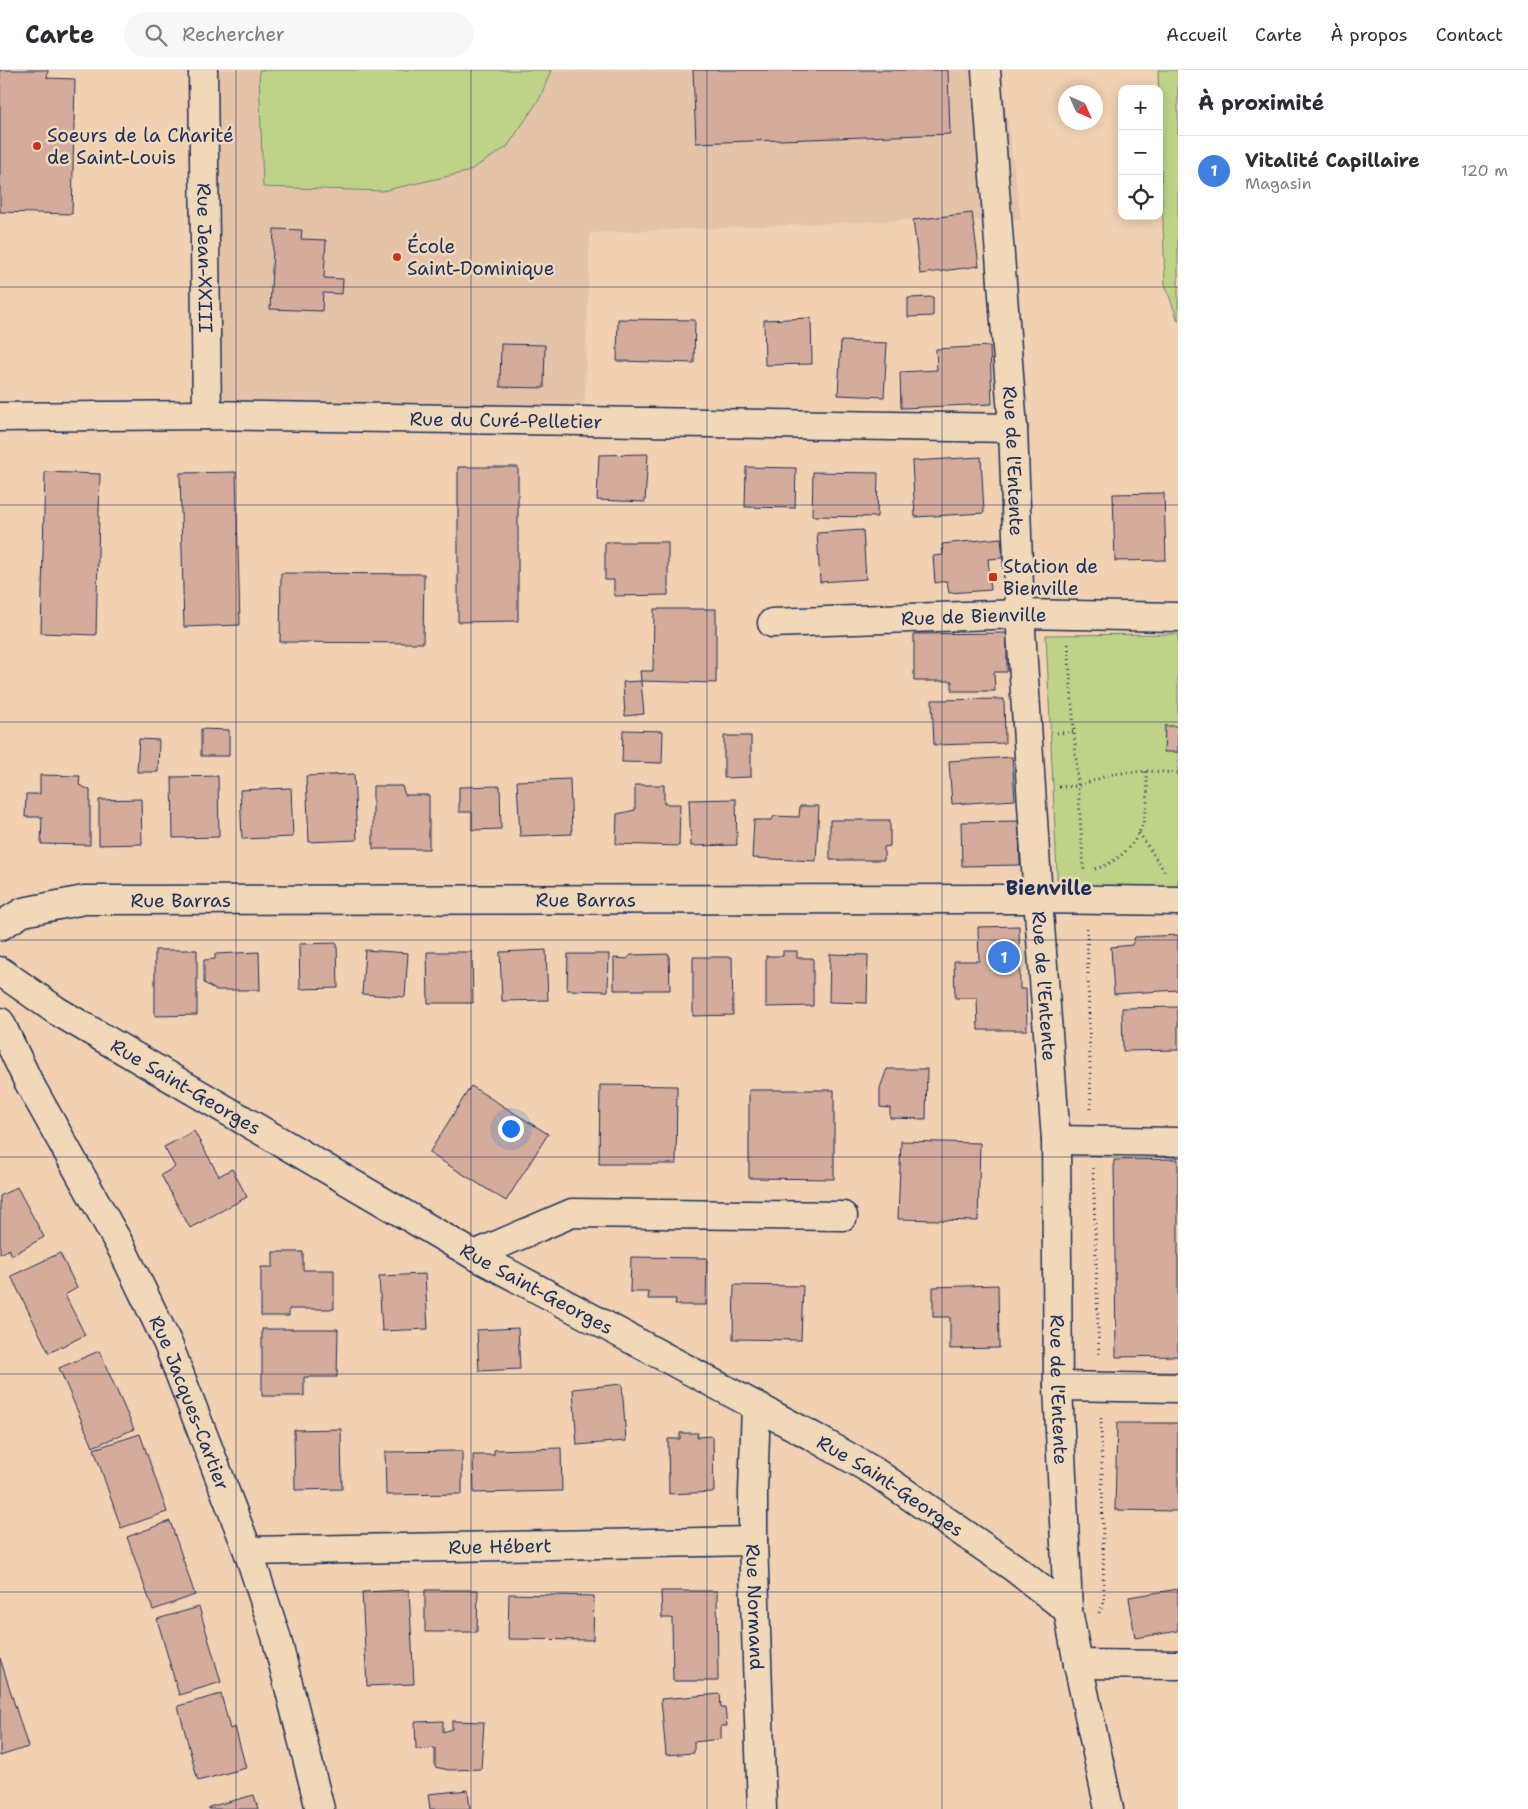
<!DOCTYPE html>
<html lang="fr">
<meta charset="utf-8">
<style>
body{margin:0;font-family:"Shantell Sans",sans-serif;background:#f7f7f7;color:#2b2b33}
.controls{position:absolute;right:15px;top:15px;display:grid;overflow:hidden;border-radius:10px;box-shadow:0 2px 12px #0003}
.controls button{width:45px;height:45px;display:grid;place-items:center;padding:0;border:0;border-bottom:1px solid #e1e1e2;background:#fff;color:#2b2b33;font:25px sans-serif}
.compass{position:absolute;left:1058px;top:15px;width:45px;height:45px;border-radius:50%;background:#fff;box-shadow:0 2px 12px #0003;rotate:135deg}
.you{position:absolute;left:510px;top:1058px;width:18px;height:18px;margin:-12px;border:4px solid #fff;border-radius:50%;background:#1a73e8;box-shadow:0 0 0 8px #1a73e833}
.badge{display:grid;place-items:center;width:32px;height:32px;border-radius:50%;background:#db2777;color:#fff;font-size:16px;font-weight:700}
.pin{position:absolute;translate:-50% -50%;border:2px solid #fff;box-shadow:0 1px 5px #0006}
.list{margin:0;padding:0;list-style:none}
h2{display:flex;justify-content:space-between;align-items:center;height:65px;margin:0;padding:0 20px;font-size:21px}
h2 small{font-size:16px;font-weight:400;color:#7c7c81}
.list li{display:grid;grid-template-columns:32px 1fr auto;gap:15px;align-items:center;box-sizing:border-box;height:70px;padding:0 20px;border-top:1px solid #e1e1e2}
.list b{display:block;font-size:19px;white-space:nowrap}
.list p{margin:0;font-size:16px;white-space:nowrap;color:#7c7c81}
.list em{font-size:16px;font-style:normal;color:#7c7c81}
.icon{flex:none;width:28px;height:28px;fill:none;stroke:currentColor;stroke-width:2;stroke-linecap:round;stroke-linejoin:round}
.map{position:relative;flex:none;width:1178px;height:1739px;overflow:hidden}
header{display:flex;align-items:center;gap:30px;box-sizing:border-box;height:70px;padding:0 25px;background:#fff;border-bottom:1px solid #e1e1e2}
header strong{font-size:24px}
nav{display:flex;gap:28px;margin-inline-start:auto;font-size:18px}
.search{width:350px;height:45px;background:#f7f7f7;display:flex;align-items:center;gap:12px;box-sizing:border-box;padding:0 18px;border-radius:28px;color:#7c7c81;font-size:19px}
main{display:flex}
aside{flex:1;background:#fff}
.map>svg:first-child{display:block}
.built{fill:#e5c3a9}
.green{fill:#bfd388;stroke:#6d8173}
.building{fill:#d5ac9b;stroke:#1b2f5e}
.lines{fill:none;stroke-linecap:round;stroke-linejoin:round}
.minor-casing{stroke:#1b2f5e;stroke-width:31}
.path{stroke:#1b2f5e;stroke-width:3;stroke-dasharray:1 4;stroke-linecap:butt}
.minor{stroke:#f0d8b8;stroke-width:28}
.grid{fill:none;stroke:#1b2f5e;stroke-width:1;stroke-opacity:0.55}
.poi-dot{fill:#c8321e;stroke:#f0d8b8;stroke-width:2}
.labels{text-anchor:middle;stroke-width:5;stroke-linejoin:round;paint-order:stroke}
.poi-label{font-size:19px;fill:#1b2f5e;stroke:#f0d8b8;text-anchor:start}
.street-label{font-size:19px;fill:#1b2f5e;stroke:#f0d8b8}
.neighbourhood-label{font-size:20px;font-weight:bold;fill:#1b2f5e;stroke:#f0d8b8}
</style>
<header>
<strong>Carte</strong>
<div class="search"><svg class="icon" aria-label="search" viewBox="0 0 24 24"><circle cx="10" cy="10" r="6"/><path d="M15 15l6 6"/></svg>Rechercher</div>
<nav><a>Accueil</a><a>Carte</a><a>À propos</a><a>Contact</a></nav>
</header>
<main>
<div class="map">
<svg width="1178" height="1739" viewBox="0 0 1178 1739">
<rect width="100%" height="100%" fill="#f1d1b2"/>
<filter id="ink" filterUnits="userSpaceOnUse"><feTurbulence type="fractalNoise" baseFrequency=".02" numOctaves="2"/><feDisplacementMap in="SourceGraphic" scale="10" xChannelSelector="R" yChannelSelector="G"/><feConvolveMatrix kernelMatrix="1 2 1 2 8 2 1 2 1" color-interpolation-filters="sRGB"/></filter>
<g filter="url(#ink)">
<path class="built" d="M203,0H1001L1021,150H913L590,163L584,351L207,345Z"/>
<path class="green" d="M259,0H551L540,28L507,77L467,102L382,121L263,117Z
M1158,0H1178V251L1165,214Z
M1178,564V828L1058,825L1046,565Z"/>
<path class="building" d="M0,0H48L47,8L75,9L72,144L0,142Z
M693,0H948L950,64L696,73Z
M972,143L979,196L920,204L913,150Z
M274,159L302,160L301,169L326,170L324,208L343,209L342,224L323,223L322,241L270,239Z
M933,227V246L908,247V228Z
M811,248L812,294L765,295L764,250Z
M618,249L695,250L694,293L617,291Z
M841,271L887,273L884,327L838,325Z
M501,274L545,275L544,318L500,317Z
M990,276L992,334L901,338L900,302L937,300L936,279Z
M648,384L645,432L597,430L599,385Z
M981,387L984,443L915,447L912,391Z
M458,397H518V551L458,552Z
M746,397L796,398L795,438L745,437Z
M45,402L100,404L96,565L41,563Z
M236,402L240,555L184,557L180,403Z
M813,402L878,403L877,447L812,446Z
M1164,423L1166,490L1115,491L1113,424Z
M863,460L866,509L820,512L817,463Z
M1001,468L1003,488L988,489L991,520L949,523L947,511L935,513L933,486L943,485L942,474Z
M605,472H668V525L614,526V510H605Z
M281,503L424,504L423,573L280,572Z
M654,539H716V613L641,611L640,601H653Z
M1007,563V602H994L995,621H952V611H914V564Z
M641,611L644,644L625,646L623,612Z
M1004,629L1005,673L934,675L932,630Z
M1165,656H1178V682H1164Z
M201,659L229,660V686H201Z
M623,660L663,661L662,693L622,692Z
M724,666H751V707L724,708Z
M139,669L159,670L158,702H137Z
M1012,687L1015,730L952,734L949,691Z
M354,704L357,770L309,772L306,706Z
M40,705L80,706L79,715L90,720V775L41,774L42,747H25L26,724H40Z
M218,706L219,767L173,768L172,707Z
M570,709L572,764L520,766L517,711Z
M635,715H664V734H680L679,776L616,774L617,744L635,740Z
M373,716H402L405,725H429V779H373Z
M500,716L501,759L472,760V742H459V717Z
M291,718L293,767L242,769L240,720Z
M141,729L142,774L99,775V730Z
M736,729L737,775L691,776L689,730Z
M800,736H819L816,791L752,788L754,750H772L774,746L799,747Z
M830,750H890V776L884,777V790H830Z
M1019,751L1020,795L962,796L961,752Z
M1019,856L1020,919H1026L1027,960H978L977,928H955L954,891H979L978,857Z
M1178,865V920L1114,924L1111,877L1132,875L1135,867Z
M337,873L338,918L300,919L299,874Z
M155,880H197V945L155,946Z
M365,880L408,883L405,927L362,924Z
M546,880L548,930L502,931L500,882Z
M783,881H797V888H813V936L766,937V886H783Z
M259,882L260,920H216L204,913V890L215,889V884Z
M427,882H472L473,933H428Z
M568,884H609L608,921L567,920Z
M669,884L670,920H614V888L627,889L631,885Z
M830,884L868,885L867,933L829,932Z
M693,887H732L733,945L693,946Z
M1178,937V980L1123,981L1122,938Z
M887,999H927L926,1049L890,1048V1038L880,1037V1018Z
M600,1015L677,1016L676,1094H599Z
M471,1016L548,1064L506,1131L429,1083Z
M749,1020H834V1109L749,1108Z
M194,1061L219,1106L232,1099L247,1127L190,1158L161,1105L175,1097L164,1077Z
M901,1071L980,1073L978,1151L898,1149Z
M1178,1089V1286L1116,1287L1114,1090Z
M17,1117L44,1167L11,1186L10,1179L0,1184V1126Z
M273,1182H303V1200H334V1239H289V1246H261V1197H273Z
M60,1183L77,1218L65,1225L85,1265L49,1283L11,1206Z
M631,1187L707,1188L706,1235H675L676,1229H648L649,1222H630Z
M425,1204L428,1259L382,1261L379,1206Z
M734,1215L803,1216L801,1270L733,1269Z
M998,1215L999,1278L950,1279V1247H933V1217Z
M518,1258L520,1299L479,1301L477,1260Z
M262,1259H338L337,1307H304V1326H262Z
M99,1281L134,1359L93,1377L59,1298Z
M622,1314L626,1371L577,1375L573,1319Z
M1117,1353H1178V1441L1115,1440Z
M341,1359L342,1419L295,1420L294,1360Z
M680,1363H698L697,1367L713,1366L714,1422L669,1424L668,1369H680Z
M140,1364L167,1442L121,1458L94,1379Z
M561,1378L562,1421L474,1423L473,1385H494V1380Z
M462,1381V1424L386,1425L385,1382Z
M170,1451L195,1525L153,1540L127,1467Z
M1178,1519V1561L1135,1568L1129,1527Z
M409,1520L414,1614L367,1616L362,1522Z
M425,1520H478L477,1562H425Z
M661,1521H717L718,1611H673L672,1548H662Z
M509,1524L594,1526L593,1570L508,1569Z
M199,1537L221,1612L179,1625L157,1549Z
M0,1588L28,1677L0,1686Z
M221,1624L230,1659L235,1657L246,1698L198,1711L178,1636Z
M720,1624L721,1638H725L727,1656H721V1669L694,1672V1683L666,1685L661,1629Z
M443,1651V1662L452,1659V1651L484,1652L481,1699L449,1700L435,1697V1678L416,1679L415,1652Z
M468,1720L470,1739H430L428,1724Z
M254,1725L258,1739H209V1737Z"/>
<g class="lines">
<g class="minor-casing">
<g id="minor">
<path id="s1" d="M203,0L207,345"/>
<path id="s2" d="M986,0L1013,358L1020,544L1038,829L1056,1070L1058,1316L1068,1540L1078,1594L1109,1739"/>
<path id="s3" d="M0,347L207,345L1013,358"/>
<path id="s4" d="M772,553L1020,544L1178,547"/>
<path id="s5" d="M0,856L23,842L84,830L1038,829L1178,831"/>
<path id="s6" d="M0,901L57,941L474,1185L812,1366L875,1402L1013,1497L1068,1540"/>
<path id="s7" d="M0,952L28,1011L122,1179L168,1274L248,1481L276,1566L320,1739"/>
<path d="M1056,1070L1178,1072"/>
<path d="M474,1185L572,1143L843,1146"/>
<path d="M1058,1316L1178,1318"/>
<path id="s8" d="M756,1336L753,1422V1471L762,1739"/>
<path id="s9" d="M248,1481L753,1471"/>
<path d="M1078,1594L1178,1595"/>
</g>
</g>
<path class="path" d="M1068,574L1084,802
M1057,663L1074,662
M1059,717L1078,716L1112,704L1145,701L1178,703
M1139,763L1165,802
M1095,799C1139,786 1154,742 1145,701
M1087,858L1091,1042
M1093,1098L1099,1287
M1099,1543L1104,1532L1101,1346"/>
<use href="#minor" class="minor"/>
</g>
</g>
<path class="grid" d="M236,0V1739M471,0V1739M707,0V1739M942,0V1739M0,217H1178M0,435H1178M0,652H1178M0,870H1178M0,1087H1178M0,1304H1178M0,1522H1178"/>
<g class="poi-dot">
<circle cx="37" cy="76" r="5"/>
<circle cx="397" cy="187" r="5"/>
<rect x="988" y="502" width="10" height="10" rx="2.5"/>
</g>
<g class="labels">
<g class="poi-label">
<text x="47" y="72">Soeurs de la Charité<tspan x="47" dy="22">de Saint-Louis</tspan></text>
<text x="407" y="183">École<tspan x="407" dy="22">Saint-Dominique</tspan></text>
<text x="1003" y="503">Station de<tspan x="1003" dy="22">Bienville</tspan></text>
</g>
<g class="street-label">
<text dy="7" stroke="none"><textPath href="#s1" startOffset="188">Rue Jean-XXIII</textPath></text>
<text dy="7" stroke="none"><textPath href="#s3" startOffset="506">Rue du Curé-Pelletier</textPath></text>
<text dy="7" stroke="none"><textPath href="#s2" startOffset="392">Rue de l'Entente</textPath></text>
<text dy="7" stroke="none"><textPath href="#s4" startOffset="202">Rue de Bienville</textPath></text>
<text dy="7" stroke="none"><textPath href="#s5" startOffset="591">Rue Barras</textPath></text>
<text dy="7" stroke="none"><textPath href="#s5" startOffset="186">Rue Barras</textPath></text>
<text dy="7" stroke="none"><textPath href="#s2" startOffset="918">Rue de l'Entente</textPath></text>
<text dy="7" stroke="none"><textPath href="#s6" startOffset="219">Rue Saint-Georges</textPath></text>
<text dy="7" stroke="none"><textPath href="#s6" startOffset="624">Rue Saint-Georges</textPath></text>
<text dy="7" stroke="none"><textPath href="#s2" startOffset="1322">Rue de l'Entente</textPath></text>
<text dy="7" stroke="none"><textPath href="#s7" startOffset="426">Rue Jacques-Cartier</textPath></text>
<text dy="7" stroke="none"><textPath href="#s6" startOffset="1029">Rue Saint-Georges</textPath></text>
<text dy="7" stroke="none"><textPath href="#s9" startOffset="252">Rue Hébert</textPath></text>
<text dy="7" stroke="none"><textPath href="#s8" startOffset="201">Rue Normand</textPath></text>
</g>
<g class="neighbourhood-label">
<text x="1049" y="825">Bienville</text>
</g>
</g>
</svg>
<div class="controls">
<button>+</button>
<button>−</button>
<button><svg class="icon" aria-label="locate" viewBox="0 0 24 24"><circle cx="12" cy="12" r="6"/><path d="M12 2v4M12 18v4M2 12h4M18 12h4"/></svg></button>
</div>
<svg class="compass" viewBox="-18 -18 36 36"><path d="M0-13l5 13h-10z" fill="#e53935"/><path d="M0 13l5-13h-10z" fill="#7c7c81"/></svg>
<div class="you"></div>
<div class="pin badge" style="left:1004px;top:887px;background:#3f7fe0">1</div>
</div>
<aside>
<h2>À proximité<small></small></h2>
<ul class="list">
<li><span class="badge" style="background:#3f7fe0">1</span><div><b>Vitalité Capillaire</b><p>Magasin</p></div><em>120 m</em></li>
</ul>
</aside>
</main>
